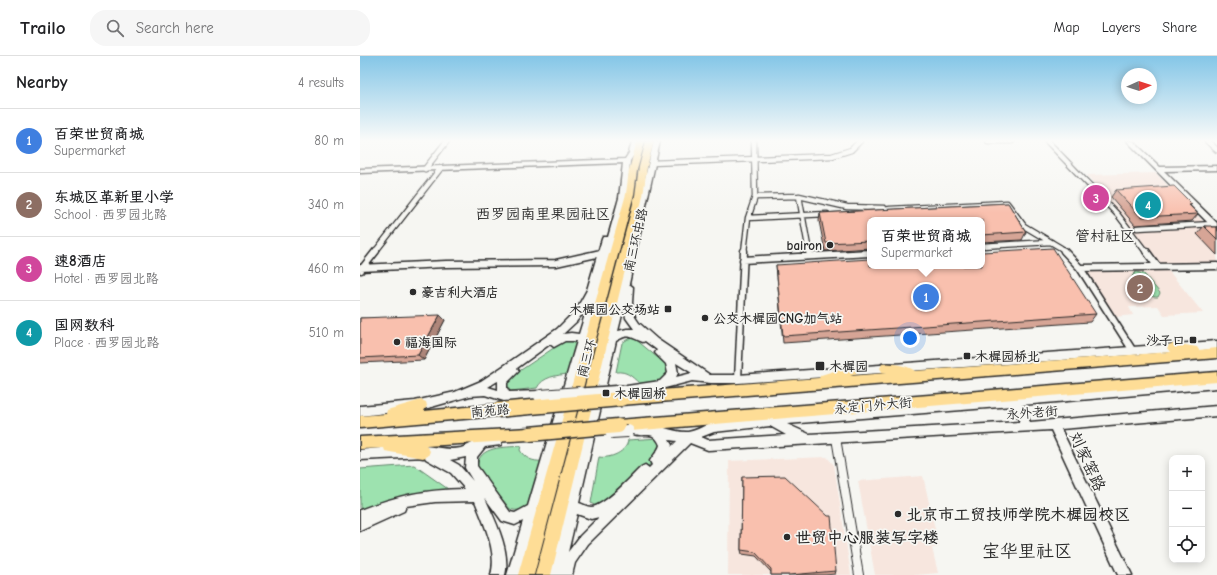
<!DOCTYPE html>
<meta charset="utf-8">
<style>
body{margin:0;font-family:"Comic Neue","LXGW WenKai TC",sans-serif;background:#f6f6f6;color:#202124}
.controls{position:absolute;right:12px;bottom:12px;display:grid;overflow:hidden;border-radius:8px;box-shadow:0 2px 10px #0003}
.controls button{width:36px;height:36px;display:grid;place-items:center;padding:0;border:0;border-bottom:1px solid #e0e0e0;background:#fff;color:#202124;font:20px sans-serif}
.compass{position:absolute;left:761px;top:12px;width:36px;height:36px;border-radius:50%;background:#fff;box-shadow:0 2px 10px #0003;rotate:87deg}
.you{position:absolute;left:550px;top:282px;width:14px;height:14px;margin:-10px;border:3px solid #fff;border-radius:50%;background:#1a73e8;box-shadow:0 0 0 6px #1a73e833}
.badge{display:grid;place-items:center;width:26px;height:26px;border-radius:50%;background:#ea580c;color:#fff;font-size:13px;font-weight:700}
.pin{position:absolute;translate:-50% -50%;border:2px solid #fff;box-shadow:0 1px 4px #0006}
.popup{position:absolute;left:507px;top:161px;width:118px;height:52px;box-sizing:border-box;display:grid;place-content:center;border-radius:8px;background:#fff;filter:drop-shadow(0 1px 3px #0005);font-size:13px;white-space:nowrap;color:#757577}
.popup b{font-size:15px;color:#202124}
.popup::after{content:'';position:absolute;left:50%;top:100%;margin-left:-8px;border:8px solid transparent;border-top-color:#fff}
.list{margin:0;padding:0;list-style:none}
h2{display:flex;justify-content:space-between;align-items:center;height:52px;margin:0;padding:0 16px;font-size:17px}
h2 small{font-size:13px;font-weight:400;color:#757577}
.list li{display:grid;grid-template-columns:26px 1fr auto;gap:12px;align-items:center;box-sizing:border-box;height:64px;padding:0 16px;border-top:1px solid #e0e0e0}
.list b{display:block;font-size:15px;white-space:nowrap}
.list p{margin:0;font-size:13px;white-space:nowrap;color:#757577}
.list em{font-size:13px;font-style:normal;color:#757577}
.icon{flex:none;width:22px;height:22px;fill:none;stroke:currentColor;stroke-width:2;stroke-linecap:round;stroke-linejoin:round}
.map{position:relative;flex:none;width:857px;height:519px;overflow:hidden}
header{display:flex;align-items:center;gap:24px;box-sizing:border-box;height:56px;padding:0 20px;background:#fff;border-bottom:1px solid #e0e0e0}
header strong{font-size:19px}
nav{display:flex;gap:22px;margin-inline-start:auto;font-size:14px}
.search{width:280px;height:36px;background:#f6f6f6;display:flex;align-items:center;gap:10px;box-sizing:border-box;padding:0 14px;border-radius:16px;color:#757577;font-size:15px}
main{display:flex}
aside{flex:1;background:#fff}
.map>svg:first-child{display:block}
.built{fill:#f7e6de}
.green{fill:#9de2af;stroke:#64866d}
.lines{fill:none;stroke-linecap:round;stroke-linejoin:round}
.street-far2-casing{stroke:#2b2b2b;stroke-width:7}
.street-far1-casing{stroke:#2b2b2b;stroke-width:9}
.street-casing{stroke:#2b2b2b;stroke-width:10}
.secondary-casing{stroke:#2b2b2b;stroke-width:3}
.highway-casing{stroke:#2b2b2b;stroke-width:3}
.street-far2{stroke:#f6f6f2;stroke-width:4.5}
.street-far1{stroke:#f6f6f2;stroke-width:6}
.street{stroke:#f6f6f2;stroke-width:8}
.secondary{fill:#f6f6f2;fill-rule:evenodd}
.highway{fill:#fedd96;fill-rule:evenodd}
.secondary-bridge-far1-casing{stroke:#2b2b2b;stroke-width:12;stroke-linecap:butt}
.secondary-bridge-casing{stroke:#2b2b2b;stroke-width:14;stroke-linecap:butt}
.highway-bridge-casing{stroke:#2b2b2b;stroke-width:17;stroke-linecap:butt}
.secondary-bridge-far1{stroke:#f6f6f2;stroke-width:9}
.secondary-bridge{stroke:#f6f6f2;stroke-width:12}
.highway-bridge{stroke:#fedd96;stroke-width:14}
.wall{fill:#d6a596;stroke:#2b2b2b}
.shaded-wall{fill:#ae867a;stroke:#2b2b2b}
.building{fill:#f9c0ae;stroke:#2b2b2b}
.poi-dot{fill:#2b2b2b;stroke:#f6f6f2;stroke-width:1.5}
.labels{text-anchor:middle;stroke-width:3.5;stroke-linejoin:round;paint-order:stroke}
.street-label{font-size:13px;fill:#2b2b2b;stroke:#f6f6f2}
.poi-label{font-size:13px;font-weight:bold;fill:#2b2b2b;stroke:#f6f6f2;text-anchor:start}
.quarter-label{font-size:15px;fill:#2b2b2b;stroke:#f6f6f2}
.near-street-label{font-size:16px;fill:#2b2b2b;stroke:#f6f6f2}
.near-poi-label{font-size:16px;font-weight:bold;fill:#2b2b2b;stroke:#f6f6f2;text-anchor:start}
.near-quarter-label{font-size:18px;fill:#2b2b2b;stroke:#f6f6f2}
</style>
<header>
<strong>Trailo</strong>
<div class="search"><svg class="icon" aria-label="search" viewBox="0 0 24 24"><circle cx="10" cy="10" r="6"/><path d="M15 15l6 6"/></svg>Search here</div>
<nav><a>Map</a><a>Layers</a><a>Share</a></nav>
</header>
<main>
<aside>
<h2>Nearby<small>4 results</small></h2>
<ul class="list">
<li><span class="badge" style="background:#3f7fe0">1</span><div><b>百荣世贸商城</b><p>Supermarket</p></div><em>80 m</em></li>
<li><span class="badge" style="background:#8d6e63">2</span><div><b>东城区革新里小学</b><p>School · 西罗园北路</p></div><em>340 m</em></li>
<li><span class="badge" style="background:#d1479c">3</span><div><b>速8酒店</b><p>Hotel · 西罗园北路</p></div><em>460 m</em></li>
<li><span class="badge" style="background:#0f9aa8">4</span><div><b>国网数科</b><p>Place · 西罗园北路</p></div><em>510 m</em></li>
</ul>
</aside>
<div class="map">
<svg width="857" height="519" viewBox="0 0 857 519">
<rect width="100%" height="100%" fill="#f6f6f2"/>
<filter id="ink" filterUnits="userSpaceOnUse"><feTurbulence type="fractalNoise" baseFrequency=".025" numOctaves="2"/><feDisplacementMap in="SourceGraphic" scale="8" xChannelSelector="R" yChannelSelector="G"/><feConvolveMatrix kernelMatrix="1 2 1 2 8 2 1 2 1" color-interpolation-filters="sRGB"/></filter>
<g filter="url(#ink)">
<path class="built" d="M796,117L857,180V208L800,209L727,119Z
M808,214L843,257L804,259L798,250L769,251L773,259L755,261L727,215Z
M467,401L474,409L491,519H368L369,405Z
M563,420L579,491L572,492L578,517L558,519H515L498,425Z"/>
<path class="green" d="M776,216L784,218L800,237L798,241C785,242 779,230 772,220Z
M274,282L310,312L304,328L279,330V327C271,320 267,315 256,316L262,287L268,283Z
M207,283L214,284L216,288L209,318C197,319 182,321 177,332L151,335L147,333L146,329L152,320Z
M299,382L304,387L300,399L247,449L237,451L231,447L239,401C250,403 267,396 268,384Z
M161,390L160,394C164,402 173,406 182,405L170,449C164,453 158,456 150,453L117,411C119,389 144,392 161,390Z
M54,409L88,433L81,437L41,440L0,457V413Z"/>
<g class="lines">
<g class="street-far2-casing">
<path id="street-far2" d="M628,85H652
M687,85L758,159L786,196
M847,85L857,94
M291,107L472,100L491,94L500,85
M65,113L87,85
M439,140L449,196
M395,141L439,140L487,151L524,152
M518,155L530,153L647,147L664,170L701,192L705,196
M388,162L467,158
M777,172L854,168
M622,190L691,186
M15,196L80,113
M384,196L388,162L395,141L394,85"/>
</g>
<g class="street-far1-casing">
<path id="street-far1" d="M449,195L450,200
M704,195L720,212L773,295
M786,195L797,210
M383,204L510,197
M0,212L86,208L196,207L241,197
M720,212L857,210
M1,214L16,195
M378,323L384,195"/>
</g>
<g class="street-casing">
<path id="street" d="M476,382L499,519"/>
</g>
<g class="secondary-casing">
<path id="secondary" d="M272,85H278L275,97L270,105L267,142L161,519H147L163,465L155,469L142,465L125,442C135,464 151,495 145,519H131C138,495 123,466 115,445L75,446L46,450L44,455L0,475V454C39,439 63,434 105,433L91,417L66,403L65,401L0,404V394C20,392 41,390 61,390C75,390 87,395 101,392C114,388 126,375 141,381L142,385L141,389L125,391L117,401V410L150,456L155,457L168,450L217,285H205L194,291L190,288L157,312L159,315L147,327V332L149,336L180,335L184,337L185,340L184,343L180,345L147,346L125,339L110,340L68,352L0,360V350L55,345L95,336L121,325L145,309L197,273L216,254L227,234L242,183L243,181H248L259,142L263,107L0,117V113L265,103L269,97ZM227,252L219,278L211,277L203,278L216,266ZM138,325V334L128,331L136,326ZM106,401L105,412L113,425L99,409L90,404Z
M294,85H300L269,228L273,231L272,247L275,261L279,267L297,283L350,319H378L857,285V293L378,327H351L332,325L301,333L264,338L260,337L259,334L260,331L300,325L308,317L306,308L295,297L297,294L285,285L283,286C270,281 269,277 256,285L219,447C223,448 227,451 231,451C244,451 272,420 281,411L285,409L289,412L292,409L290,405C293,399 298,396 300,389C293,373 286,382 273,378L272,374L273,370C291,363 309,377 328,376C337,375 346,368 354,366C372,362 392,362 410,360L857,324V332L662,349L670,366L857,350V360L701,373L772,519H758L691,374L348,394L330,387L228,488L215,507L212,519H189L282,138L283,130ZM264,251L266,262L274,273H267L258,275ZM316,307L332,317L316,321L318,317ZM652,350L660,366L449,378L427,368ZM410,370L426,379L348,384L341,381L354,376ZM309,384L317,385L311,391L312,389ZM217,458L231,463L239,461L220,480L208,496Z
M767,85H773L800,111L857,110V114L804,115L857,167V174L854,173Z"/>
</g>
<g class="highway-casing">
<path id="highway" d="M277,85H285L277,114L274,138L174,519H158L266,138L269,114Z
M286,85H294L287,111L283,140L191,519H175L275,140L279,111Z
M813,287L837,291L839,294L857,292V302L261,349L257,347L255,343L257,339L261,337L459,322L461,319L493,309L497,310L499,314L497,318L490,320L527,317L522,316L520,312L522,308C530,306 549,310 555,315L810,296L807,292L809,289Z
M857,316V326L258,376L253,374L251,370L253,366L258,364Z
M61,344L66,346L67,350L64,355L138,348L143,350L144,354L143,358L138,360L0,372V360L26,358L27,354Z
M169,372L174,374L176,378L174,382L169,384L66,390L70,395L68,400L63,402L30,396L25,395L24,392L0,393V381Z"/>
</g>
<use href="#street-far2" class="street-far2"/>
<use href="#street-far1" class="street-far1"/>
<use href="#street" class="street"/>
<use href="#secondary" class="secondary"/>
<use href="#highway" class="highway"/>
<g class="secondary-bridge-far1-casing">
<path id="secondary-bridge-far1" d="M206,338L264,334"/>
</g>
<g class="secondary-bridge-casing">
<path id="secondary-bridge" d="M180,340L220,337
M251,376L268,375"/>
</g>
<g class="highway-bridge-casing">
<path id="highway-bridge" d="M138,354L261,343
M169,378L258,370"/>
</g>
<use href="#secondary-bridge-far1" class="secondary-bridge-far1"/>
<use href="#secondary-bridge" class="secondary-bridge"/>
<use href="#highway-bridge" class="highway-bridge"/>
</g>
<path class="wall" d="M756,134L832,148L830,150L838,158L832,165L775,169L751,141Z
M648,147L666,176L662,184L622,186V164H510V192L465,195L459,165L460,157Z
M844,170L852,171H857V199L837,178Z
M416,209L736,258L730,266L423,287Z
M0,262L85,264L64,304L0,307Z
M382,421L476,515L475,518L465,519H411V516L396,500L382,498L381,494Z"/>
<path class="shaded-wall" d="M80,259L85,264L64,304L58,299Z"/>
<path class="building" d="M814,130L832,148L829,149L838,158L781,161L756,134Z
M648,147L666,176L622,179V164H510V185L466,187L460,157Z
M844,170H851L852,171H857V183Z
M693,192L736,258L423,280L416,209L510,203V210H622V196Z
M80,259L58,299L0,302V262Z
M425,420L468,460H471L476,515L429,519H411V513L395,496L381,494L382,421Z"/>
</g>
<linearGradient id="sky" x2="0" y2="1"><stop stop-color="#84c6e7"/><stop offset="0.54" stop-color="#fbfbf9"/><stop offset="1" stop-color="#fbfbf9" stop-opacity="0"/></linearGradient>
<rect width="857" height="157" fill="url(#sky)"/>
<g class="poi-dot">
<circle cx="470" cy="189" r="4"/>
<circle cx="53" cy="236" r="4"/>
<rect x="304" y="249" width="8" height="8" rx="2"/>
<circle cx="345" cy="262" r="4"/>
<rect x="829" y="280" width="8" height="8" rx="2"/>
<circle cx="37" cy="286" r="4"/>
<rect x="603" y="296" width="8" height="8" rx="2"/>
<rect x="455" y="305" width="10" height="10" rx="2"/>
<rect x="242" y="333" width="8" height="8" rx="2"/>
<circle cx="538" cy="458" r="4"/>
<circle cx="427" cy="481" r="4"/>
</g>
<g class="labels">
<g class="street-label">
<text transform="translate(275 184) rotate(-77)" y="5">南三环中路</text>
<text transform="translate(226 302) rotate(-75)" y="5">南三环</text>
<text transform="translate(513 349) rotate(-5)" y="5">永定门外大街</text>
<text transform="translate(130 354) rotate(-5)" y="5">南苑路</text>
<text transform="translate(672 356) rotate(-4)" y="5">永外老街</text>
</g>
<g class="poi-label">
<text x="462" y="194" text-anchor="end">bairon</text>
<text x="61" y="241">豪吉利大酒店</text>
<text x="300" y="258" text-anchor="end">木樨园公交场站</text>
<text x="353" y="267">公交木樨园CNG加气站</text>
<text x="825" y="289" text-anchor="end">沙子口</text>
<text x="45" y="291">福海国际</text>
<text x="615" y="305">木樨园桥北</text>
<text x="469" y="315">木樨园</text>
<text x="254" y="342">木樨园桥</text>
</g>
<g class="quarter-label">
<text x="183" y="163">西罗园南里果园社区</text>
<text x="745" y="185">管村社区</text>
</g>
<g class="near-street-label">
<text transform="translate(728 405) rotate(65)" y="6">刘家窑路</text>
</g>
<g class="near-poi-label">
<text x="546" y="464">北京市工贸技师学院木樨园校区</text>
<text x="435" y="487">世贸中心服装写字楼</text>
</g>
<g class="near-quarter-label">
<text x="667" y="501">宝华里社区</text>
</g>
</g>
</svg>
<div class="controls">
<button>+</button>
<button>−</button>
<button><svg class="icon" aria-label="locate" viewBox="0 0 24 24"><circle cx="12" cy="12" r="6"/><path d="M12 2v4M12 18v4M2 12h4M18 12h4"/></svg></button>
</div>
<svg class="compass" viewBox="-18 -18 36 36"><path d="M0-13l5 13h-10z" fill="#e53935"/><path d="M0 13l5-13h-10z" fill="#757577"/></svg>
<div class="you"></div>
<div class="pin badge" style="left:566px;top:241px;background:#3f7fe0">1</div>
<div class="popup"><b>百荣世贸商城</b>Supermarket</div>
<div class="pin badge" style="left:780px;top:232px;background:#8d6e63">2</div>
<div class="pin badge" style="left:736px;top:142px;background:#d1479c">3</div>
<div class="pin badge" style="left:788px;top:149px;background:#0f9aa8">4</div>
</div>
</main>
